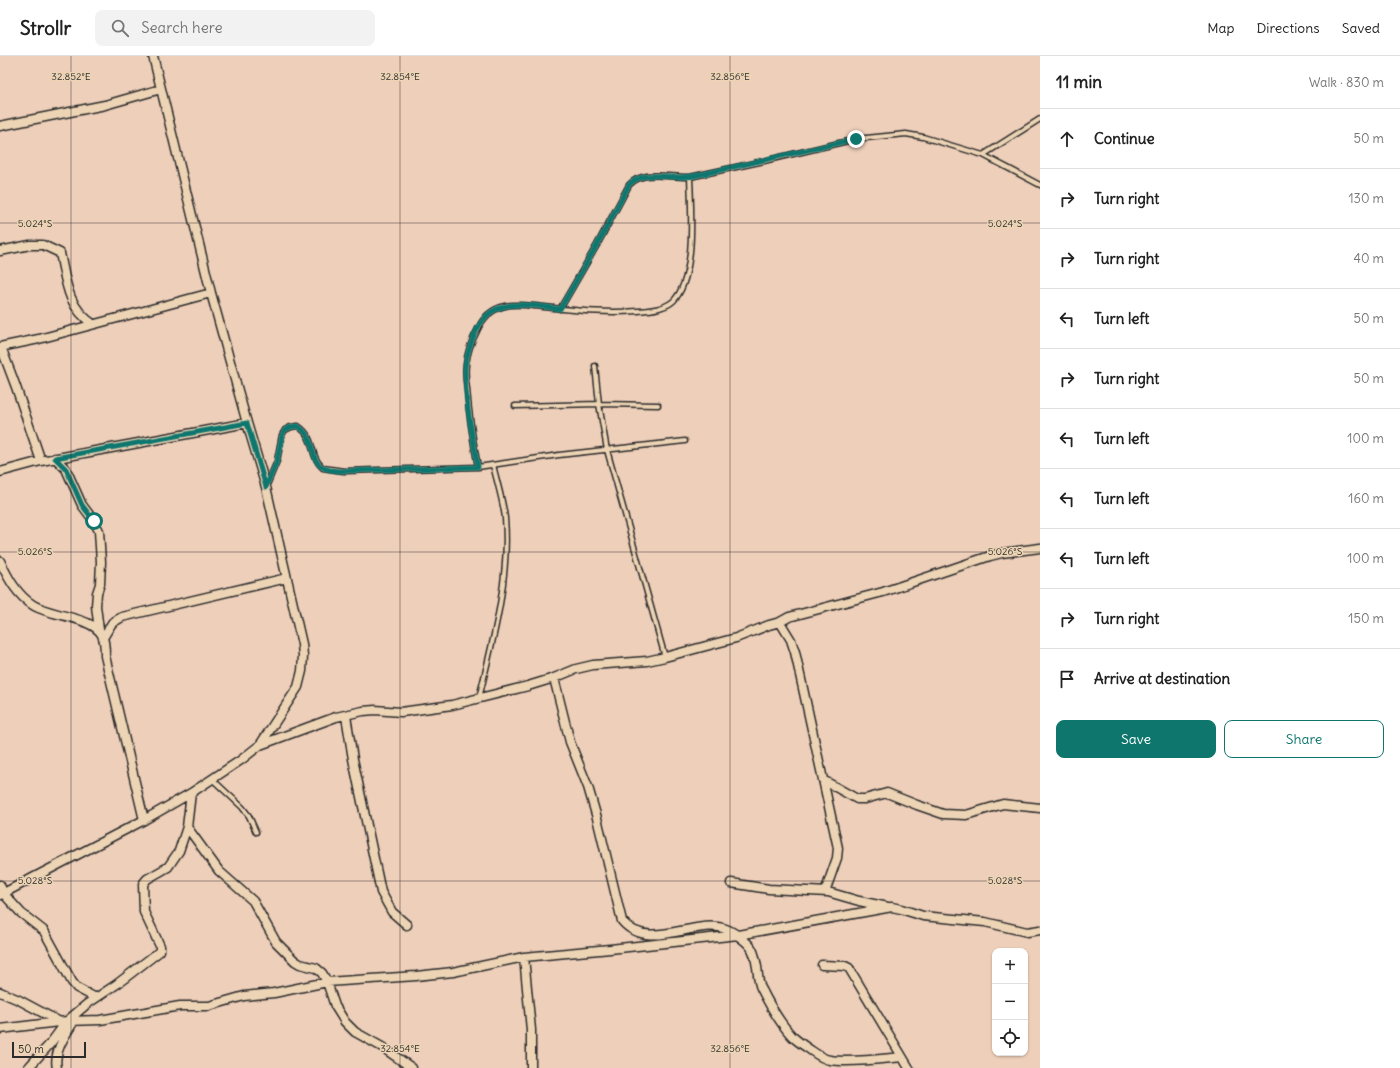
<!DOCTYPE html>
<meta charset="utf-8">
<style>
body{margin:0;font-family:Delius,sans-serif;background:#f2f2f2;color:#222}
.controls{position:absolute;right:12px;bottom:12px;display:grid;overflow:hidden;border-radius:8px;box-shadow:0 1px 3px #0004}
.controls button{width:36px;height:36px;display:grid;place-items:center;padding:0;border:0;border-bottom:1px solid #e0e0e0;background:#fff;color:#222;font:20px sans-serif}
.scale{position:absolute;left:12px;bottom:10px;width:74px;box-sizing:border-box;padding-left:4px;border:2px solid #2b2b2b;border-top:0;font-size:11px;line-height:14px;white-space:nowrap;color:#2b2b2b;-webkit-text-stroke:3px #edd4b5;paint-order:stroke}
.stop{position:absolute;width:12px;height:12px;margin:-9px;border:3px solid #0f766e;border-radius:50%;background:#fff}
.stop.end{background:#0f766e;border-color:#fff;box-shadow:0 1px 4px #0008}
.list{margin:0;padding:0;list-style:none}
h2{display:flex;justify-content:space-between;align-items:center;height:52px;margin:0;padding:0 16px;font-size:17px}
h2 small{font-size:13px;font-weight:400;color:#767676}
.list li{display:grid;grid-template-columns:26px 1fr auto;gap:12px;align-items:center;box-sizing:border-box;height:60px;padding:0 16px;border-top:1px solid #e0e0e0}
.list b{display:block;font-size:15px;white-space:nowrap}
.list em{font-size:13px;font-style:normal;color:#767676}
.actions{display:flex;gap:8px;padding:12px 16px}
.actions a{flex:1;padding:9px 0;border:1px solid #0f766e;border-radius:8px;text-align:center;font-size:14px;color:#0f766e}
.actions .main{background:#0f766e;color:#fff}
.icon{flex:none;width:22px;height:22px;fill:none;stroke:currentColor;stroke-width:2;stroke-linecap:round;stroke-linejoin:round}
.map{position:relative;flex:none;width:1040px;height:1012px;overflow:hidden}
header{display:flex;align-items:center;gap:24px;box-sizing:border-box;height:56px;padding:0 20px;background:#fff;border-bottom:1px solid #e0e0e0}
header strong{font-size:19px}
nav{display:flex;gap:22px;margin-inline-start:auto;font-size:14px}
.search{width:280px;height:36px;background:#f2f2f2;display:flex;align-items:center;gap:10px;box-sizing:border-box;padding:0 14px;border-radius:8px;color:#767676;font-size:15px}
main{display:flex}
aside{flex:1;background:#fff}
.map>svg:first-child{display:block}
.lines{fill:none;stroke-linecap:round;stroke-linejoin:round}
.lane-casing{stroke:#2b2b2b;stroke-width:7}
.street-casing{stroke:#2b2b2b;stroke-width:11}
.lane{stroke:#edd4b5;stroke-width:4}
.street{stroke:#edd4b5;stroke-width:8}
.route{stroke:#0f766e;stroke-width:5}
.ticks{fill:none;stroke:#2b2b2b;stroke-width:1;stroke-opacity:0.45}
.ticks-label{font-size:10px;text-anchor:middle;fill:#2b2b2b;stroke:#edd4b5;stroke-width:3;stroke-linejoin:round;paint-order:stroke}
</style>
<header>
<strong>Strollr</strong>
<div class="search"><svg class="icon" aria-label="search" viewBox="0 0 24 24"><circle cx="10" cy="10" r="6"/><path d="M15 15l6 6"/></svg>Search here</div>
<nav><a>Map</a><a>Directions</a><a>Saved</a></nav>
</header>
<main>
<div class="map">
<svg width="1040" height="1012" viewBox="0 0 1040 1012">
<rect width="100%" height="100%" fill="#eecfba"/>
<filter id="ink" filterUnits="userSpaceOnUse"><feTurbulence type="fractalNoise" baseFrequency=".025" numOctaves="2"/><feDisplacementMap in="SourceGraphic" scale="8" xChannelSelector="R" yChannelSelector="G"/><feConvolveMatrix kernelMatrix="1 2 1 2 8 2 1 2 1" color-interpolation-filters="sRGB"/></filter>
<g filter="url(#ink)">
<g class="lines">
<g class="lane-casing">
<path id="lane" d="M983,99L1040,63
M560,253L597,189L629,129C644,113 670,122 690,121L764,105L856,83L906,78L923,81L983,99L1040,129
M595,310L599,348L607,394L665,601
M515,350L599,348L658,349
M478,411C473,385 469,359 467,333C466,326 465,317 466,309C467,297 471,286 477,275C482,263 491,253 505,250C517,247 531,250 544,251C575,254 606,258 637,255C650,254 668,253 676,242C696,216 691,153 690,121
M267,429L277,405L282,379L285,374L291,371L298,370C317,383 308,399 323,412L344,415L478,411L559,399L685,385
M479,642C493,584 510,523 505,462C503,445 497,426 493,409
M212,723L242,751L249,760L256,776"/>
</g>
<g class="street-casing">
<path id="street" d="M0,70L105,49L161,33
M0,195L30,189H43L60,197C66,225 67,251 93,268
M0,291L39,283L211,237
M1,291L16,331L41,405
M55,402L66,413L82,449L94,465L99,475L101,506L100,528L97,537L96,550L99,574
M0,416L41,405L247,367
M0,505C8,522 17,539 33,549C50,560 93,561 102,579C105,585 105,594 105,600L144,764
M780,566L791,584L795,596L838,792L837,802L825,836
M103,582L112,567L122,561L287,522
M554,622L570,686L588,731L597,762L622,865C649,897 696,861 726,873C734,876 748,886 752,893C755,899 756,905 757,911C758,917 758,926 761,932C769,948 779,966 792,980C797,985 803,989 809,993C815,997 822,1003 830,1004C851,1007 881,1003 902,1001
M346,660L353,703L381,836L392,856L407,869
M260,689L336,661L363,655L375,654L401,656L452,649L528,630L554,622L576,613L593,609L647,605L665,601L736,582L769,569L780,566L789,561L883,536L990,500L1002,497L1040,492
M823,724L857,743H865L887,737L917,749L943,758L966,759L1003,748L1040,752
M187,771L219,815L253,845L276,886L295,905L300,908L316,912L322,917L327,926L335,950L345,966L355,976L382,991L412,1012
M731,827L769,833L828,836L859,845L888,851
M0,829L3,837L21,857L44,875L72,926L77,932L96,942
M0,839L144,764L191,737L241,704L260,689L298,631L302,615L303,600L302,588L266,431L247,367L211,237L153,0
M524,901L531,974V1012
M822,909L845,910L849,912L909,1012
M0,936L19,944L62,967
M0,973L67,965L100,964L180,950H209L244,940L274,937L327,926L416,920L453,916L524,901L610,893L738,879L892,851L901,853L923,860L985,866L1027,876L1040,874
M28,1012L50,988L67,965L87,948L117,928L160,895V890L144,856L143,828L147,823L168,811L179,795L187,771L191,737
M57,1012C53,996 66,978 74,965"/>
</g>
<use href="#lane" class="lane"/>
<use href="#street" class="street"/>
</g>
</g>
<g class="lines" filter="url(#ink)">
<path class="route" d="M94,465L82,449L66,413L55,402L247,367L266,431L277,405L282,379L285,374L291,371L298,370C317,383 309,403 322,411C328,415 337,415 344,415L478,411C472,378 465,345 465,312C466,299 475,273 483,264C488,257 495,253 503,251C516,246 545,251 560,253L597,189L629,129C643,114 663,122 681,121C688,121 696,120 703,118L856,83"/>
</g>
<path class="ticks" d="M71,0V1012M400,0V1012M730,0V1012M0,167H1040M0,496H1040M0,825H1040"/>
<g class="ticks-label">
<text x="71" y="24">32.852°E</text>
<text x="400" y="24">32.854°E</text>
<text x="730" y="24">32.856°E</text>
<text x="35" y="171">5.024°S</text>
<text x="1005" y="171">5.024°S</text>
<text x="35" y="499">5.026°S</text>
<text x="1005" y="499">5.026°S</text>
<text x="35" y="828">5.028°S</text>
<text x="1005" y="828">5.028°S</text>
<text x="400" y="996">32.854°E</text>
<text x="730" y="996">32.856°E</text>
</g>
</svg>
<div class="controls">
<button>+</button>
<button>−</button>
<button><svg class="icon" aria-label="locate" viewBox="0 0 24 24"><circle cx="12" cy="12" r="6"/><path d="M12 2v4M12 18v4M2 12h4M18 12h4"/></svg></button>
</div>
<div class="scale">50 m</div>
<div class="stop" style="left:94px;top:465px"></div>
<div class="stop end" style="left:856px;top:83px"></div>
</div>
<aside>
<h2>11 min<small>Walk · 830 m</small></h2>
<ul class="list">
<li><svg class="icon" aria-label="ahead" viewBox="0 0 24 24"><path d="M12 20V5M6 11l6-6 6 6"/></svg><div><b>Continue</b></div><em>50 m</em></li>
<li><svg class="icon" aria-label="right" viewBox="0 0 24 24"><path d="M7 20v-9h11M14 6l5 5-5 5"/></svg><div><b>Turn right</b></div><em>130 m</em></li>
<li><svg class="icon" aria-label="right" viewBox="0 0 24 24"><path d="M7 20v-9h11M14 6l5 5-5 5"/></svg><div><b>Turn right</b></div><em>40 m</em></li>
<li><svg class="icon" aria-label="left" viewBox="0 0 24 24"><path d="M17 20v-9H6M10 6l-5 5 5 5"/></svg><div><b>Turn left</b></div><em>50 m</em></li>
<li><svg class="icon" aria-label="right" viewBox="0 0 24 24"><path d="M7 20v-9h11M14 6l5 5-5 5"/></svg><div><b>Turn right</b></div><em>50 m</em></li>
<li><svg class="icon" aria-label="left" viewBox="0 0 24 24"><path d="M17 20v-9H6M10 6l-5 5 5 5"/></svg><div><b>Turn left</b></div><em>100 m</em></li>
<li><svg class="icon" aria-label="left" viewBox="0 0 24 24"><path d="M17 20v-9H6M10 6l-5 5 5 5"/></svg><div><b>Turn left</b></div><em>160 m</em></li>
<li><svg class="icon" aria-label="left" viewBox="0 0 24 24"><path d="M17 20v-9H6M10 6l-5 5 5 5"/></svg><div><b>Turn left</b></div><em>100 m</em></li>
<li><svg class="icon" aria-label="right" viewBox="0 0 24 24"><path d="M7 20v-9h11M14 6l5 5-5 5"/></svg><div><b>Turn right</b></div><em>150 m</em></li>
<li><svg class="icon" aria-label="arrive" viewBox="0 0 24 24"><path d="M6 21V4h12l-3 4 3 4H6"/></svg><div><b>Arrive at destination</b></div></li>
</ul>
<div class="actions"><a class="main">Save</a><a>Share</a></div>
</aside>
</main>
